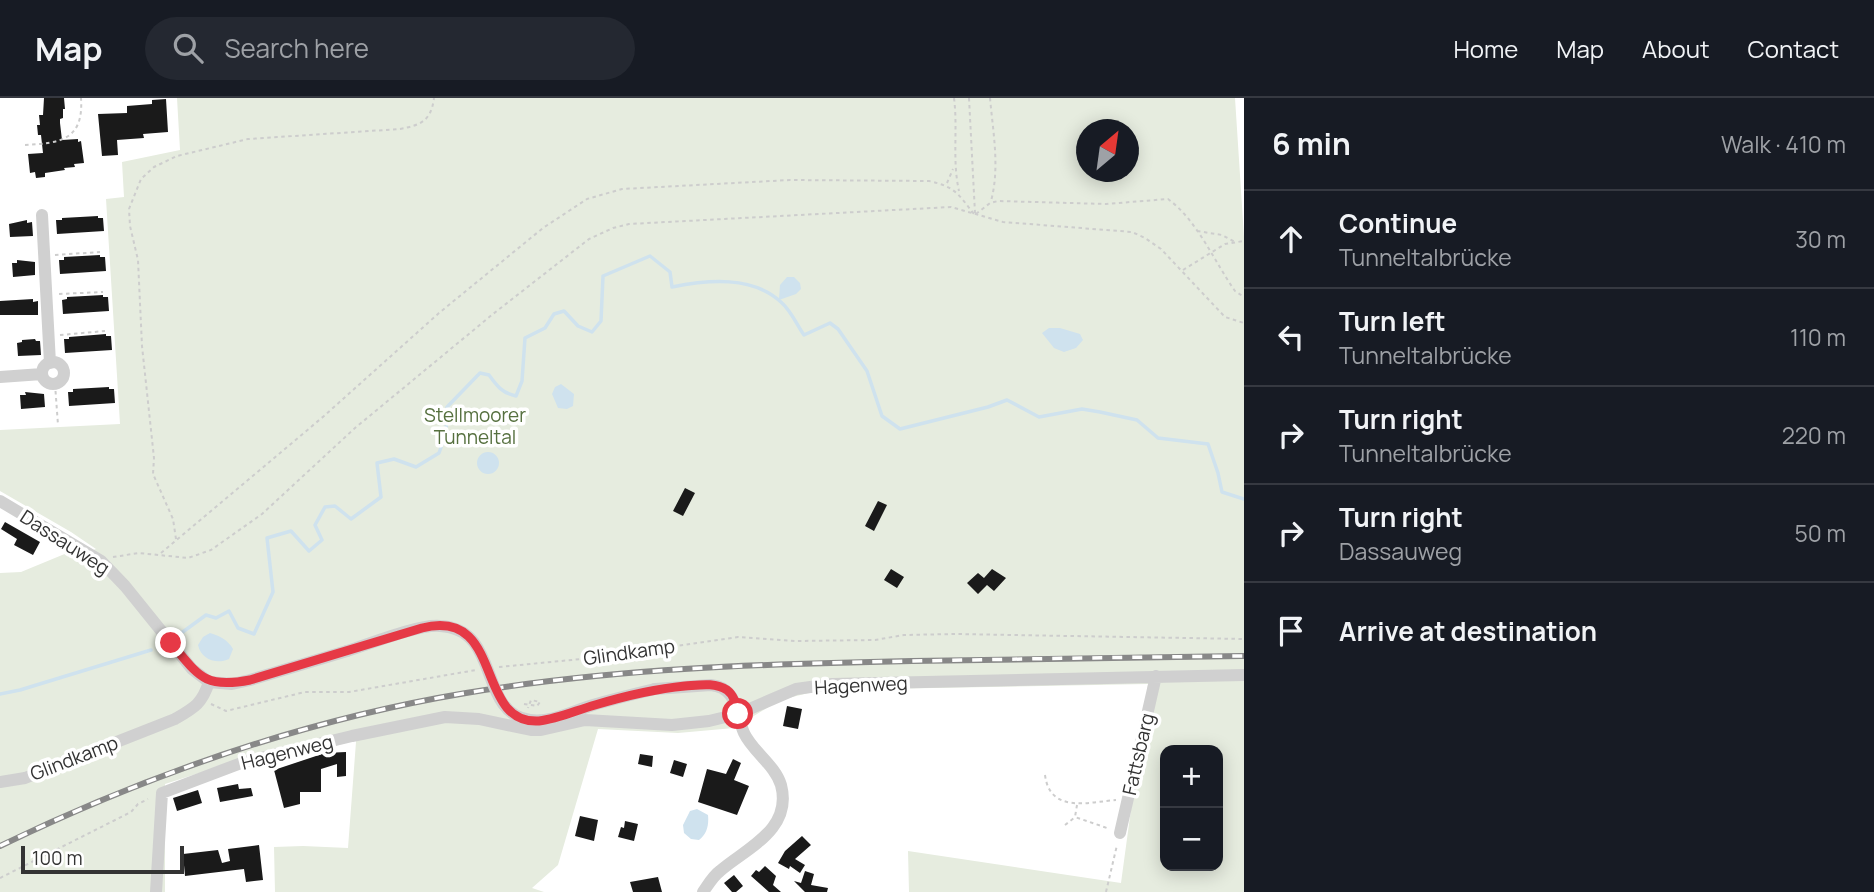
<!DOCTYPE html>
<meta charset="utf-8">
<style>
body{margin:0;font-family:Manrope,sans-serif;background:#242831;color:#f1f3f6}
.controls{position:absolute;right:21px;bottom:21px;display:grid;overflow:hidden;border-radius:14px;box-shadow:0 4px 18px #0003}
.controls button{width:63px;height:63px;display:grid;place-items:center;padding:0;border:0;border-bottom:2px solid #363941;background:#171b24;color:#f1f3f6;font:35px sans-serif}
.compass{position:absolute;left:1076px;top:21px;width:63px;height:63px;border-radius:50%;background:#171b24;box-shadow:0 4px 18px #0003;rotate:29deg}
.scale{position:absolute;left:21px;bottom:18px;width:163px;box-sizing:border-box;padding-left:7px;border:4px solid #333;border-top:0;font-size:19px;line-height:24px;white-space:nowrap;color:#333;-webkit-text-stroke:5px #fff;paint-order:stroke}
.stop{position:absolute;width:21px;height:21px;margin:-16px;border:5px solid #e63946;border-radius:50%;background:#fff}
.stop.end{background:#e63946;border-color:#fff;box-shadow:0 2px 7px #0008}
.list{margin:0;padding:0;list-style:none}
h2{display:flex;justify-content:space-between;align-items:center;height:91px;margin:0;padding:0 28px;font-size:30px}
h2 small{font-size:23px;font-weight:400;color:#9ea1a6}
.list li{display:grid;grid-template-columns:46px 1fr auto;gap:21px;align-items:center;box-sizing:border-box;height:98px;padding:0 28px;border-top:2px solid #363941}
.list b{display:block;font-size:26px;white-space:nowrap}
.list p{margin:0;font-size:23px;white-space:nowrap;color:#9ea1a6}
.list em{font-size:23px;font-style:normal;color:#9ea1a6}
.icon{flex:none;width:38px;height:38px;fill:none;stroke:currentColor;stroke-width:2;stroke-linecap:round;stroke-linejoin:round}
.map{position:relative;flex:none;width:1244px;height:794px;overflow:hidden}
header{display:flex;align-items:center;gap:42px;box-sizing:border-box;height:98px;padding:0 35px;background:#171b24;border-bottom:2px solid #363941}
header strong{font-size:33px}
nav{display:flex;gap:38px;margin-inline-start:auto;font-size:24px}
.search{width:490px;height:63px;background:#242831;display:flex;align-items:center;gap:18px;box-sizing:border-box;padding:0 24px;border-radius:38px;color:#9ea1a6;font-size:26px}
main{display:flex}
aside{flex:1;background:#171b24}
.map>svg:first-child{display:block}
.green{fill:#e6ecdf;fill-rule:evenodd}
.water{fill:#cfe2ee}
.lines{fill:none;stroke-linecap:round;stroke-linejoin:round}
.stream{stroke:#cfe2ee;stroke-width:3.5}
.building{fill:#1a1a1a}
.path{stroke:#cdcdcd;stroke-width:2;stroke-dasharray:3.5 3.5;stroke-linecap:butt}
.minor{stroke:#d0d0d0;stroke-width:12}
.rail-casing{stroke:#888;stroke-width:6}
.rail{stroke:#fff;stroke-width:3.5;stroke-dasharray:10;stroke-linecap:butt}
.minor-bridge{stroke:#d0d0d0;stroke-width:12}
.route{stroke:#e63946;stroke-width:9}
.labels{text-anchor:middle;stroke-width:7;stroke-linejoin:round;paint-order:stroke}
.park-label{font-size:19px;fill:#56703f;stroke:#fff}
.street-label{font-size:19px;fill:#333;stroke:#fff}
</style>
<header>
<strong>Map</strong>
<div class="search"><svg class="icon" aria-label="search" viewBox="0 0 24 24"><circle cx="10" cy="10" r="6"/><path d="M15 15l6 6"/></svg>Search here</div>
<nav><a>Home</a><a>Map</a><a>About</a><a>Contact</a></nav>
</header>
<main>
<div class="map">
<svg width="1244" height="794" viewBox="0 0 1244 794">
<rect width="100%" height="100%" fill="#fff"/>
<path class="green" d="M177,0H1235L1244,139V794H909L908,753L1121,785L1148,586L821,592L780,602L734,630L678,635L598,631L558,767L532,790L544,794H275L274,749L303,748L348,750L356,644L354,633L271,652L165,686V794H0V475L21,474L67,455L73,459L96,451L71,434L0,393V332L120,326L106,101L124,99L122,64L180,52ZM1086,32H1128V74H1086ZM1165,652H1218V768H1165Z"/>
<path class="water" d="M787,179H794L800,185L801,191L796,196L779,202L780,187Z
M1049,230H1060L1080,236L1083,242L1076,250L1064,254L1054,250L1042,235Z
M561,286L574,296L573,308L567,311L558,310L552,296L555,289Z
M477 365a11 11 0 1 1 22 0a11 11 0 1 1-22 0Z
M210,535C220,538 228,542 233,551L229,561C216,567 201,561 198,547L203,539Z
M697,711L708,717C709,727 707,736 699,742L691,741L684,735L683,727L690,713Z"/>
<g class="lines">
<path class="stream" d="M180,536L206,517L216,520L229,513L238,530L254,536L273,494L267,440L291,433L309,453L322,442L315,427L325,409L335,408L351,421L381,399L377,365L394,361L416,369L439,355L446,335L447,309L480,275L489,277C497,288 502,295 516,298L522,283L525,240L545,230L554,216L564,213L578,228L592,234L601,223L603,178L650,158L670,174L672,189C707,182 753,177 782,205C791,213 797,227 804,237L830,225L838,231L867,273L882,318L900,331L988,309L1007,302L1039,319L1082,311L1100,314L1137,322L1158,340L1208,346L1218,375L1222,394L1244,401
M0,596L20,592L151,552"/>
</g>
<path class="building" d="M44,0H64L65,11H63V20L60,21V25L62,42L78,41V44L81,43L84,65L74,66L75,69L64,70L65,72L45,75V79L36,80L35,74L30,75L28,56L43,55L41,37H38L37,27H40L39,17H43Z
M166,1L168,34L143,36L144,40L117,42L118,57L102,58L98,16L127,15V8L152,6V2Z
M98,118V120H103L104,133L57,136L56,122H62V120Z
M27,122V125L32,124L33,138L10,139L9,126Z
M100,157V159H105L106,173L60,176L59,162H64V159Z
M17,162L35,164V177L13,179L12,165H17Z
M103,197V199H108L109,213L63,216L62,202L67,201V199Z
M33,201V204L38,203V217H0V203Z
M106,236V238H111L112,252L65,255L64,241H69V239Z
M35,241L36,243H40L41,257L18,258L17,245L22,244V242Z
M109,289V291H114L115,305L69,308L68,294H73V291Z
M25,294L44,296L45,309L21,311L20,297H26Z
M685,390L695,395L683,418L673,413Z
M878,403L887,407L874,433L865,428Z
M5,424L40,444L33,457L14,447L17,441L1,431Z
M891,471L904,479L897,490L884,482Z
M992,471L1006,480L994,493L987,487L978,496L967,485L978,475L984,480Z
M787,608L802,611L798,631L783,628Z
M346,654V678L337,679V666L321,671V694H300V706L284,710L274,672L325,655Z
M640,656L653,658L652,669L638,666Z
M733,661L741,665L734,682L749,688L737,717L698,704L707,671L726,676Z
M674,662L687,666L683,679L670,675Z
M238,686L239,691L251,690L253,698L220,704L217,690Z
M198,692L202,705L177,713L173,700Z
M580,718L598,722L594,743L575,738Z
M625,723L638,726L634,743L618,739L621,729L624,730Z
M802,738L811,747L795,761L805,767L800,775L790,768L789,771L778,765L785,753Z
M259,747L263,782L246,784L244,771L185,778L183,756L218,752L222,765L230,763L228,751Z
M765,768L776,778L773,787L781,794H769L751,778L756,772L759,774Z
M805,773L814,776L811,787L828,790L827,794H805L794,783L801,785Z
M734,777L743,788L736,794H732L724,785Z
M658,779L662,794H633L630,784Z"/>
<g class="lines">
<path class="path" d="M954,0C958,31 952,62 959,93
M969,0L975,115
M990,0C993,34 1000,70 991,103
M25,47C59,45 84,43 81,0
M947,85L953,71
M976,116L990,105L998,103L1106,106L1168,101C1197,122 1214,163 1235,193L1244,199
M1197,133L1222,137L1235,144
M55,157L100,154
M1183,172L1225,146L1244,143
M59,196L103,194
M60,237L105,233
M55,286L58,327
M176,441L173,421L153,376L154,360L142,248L138,162L130,128L129,111L141,81L154,69L177,58L248,41L400,31C421,27 431,23 434,0
M161,455L324,318L439,215L543,130L587,101L622,91L790,82L929,83C956,89 958,96 974,116
M113,459L139,455L188,460L211,452L262,416L355,330L493,216L589,141L613,130L629,126L951,109L1003,124L1132,134L1145,140L1161,151L1225,219L1244,225
M499,569L592,560L738,539L795,543L875,542L904,537L955,536L1244,541
M211,606L226,613L305,594H349L476,572
M524,606L537,608L540,604L531,602L528,610
M1045,677C1050,716 1089,704 1116,702
M1077,707L1075,719L1107,730
M1065,727L1074,720
M0,780L131,714L138,706L148,701
M1106,794L1117,747"/>
<path class="minor" d="M42,117L50,265
M42 275a11 11 0 1 1 22 0a11 11 0 1 1-22 0Z
M0,279L42,276
M0,403L101,463L125,488L192,571L209,584L232,586L250,582L347,553
M655,591L711,587C738,590 735,614 744,635C753,654 775,667 781,687C793,732 745,751 720,773C713,778 708,787 703,794
M0,684L25,680L175,621C194,610 202,606 209,584
M1120,735L1156,578
M156,794L162,695L244,664L352,638L445,619L479,621L531,632H541L585,622L672,627L709,623L738,616L796,591L832,586L1244,577"/>
<g class="rail-casing">
<path id="rail" d="M0,748C147,677 304,622 466,595C614,570 762,566 912,563C1022,561 1133,559 1244,558"/>
</g>
<use href="#rail" class="rail"/>
<path class="minor-bridge" d="M347,553C370,546 418,526 440,528C502,531 477,615 530,622C551,625 573,613 593,607C613,601 634,596 655,591"/>
</g>
<g class="lines">
<path class="route" d="M171,545C199,578 204,591 250,582L422,530C505,509 474,627 539,623C558,621 577,612 595,607C625,598 654,591 685,588C699,587 715,584 727,592C735,598 736,607 738,616"/>
</g>
<g class="labels">
<g class="park-label">
<text x="475" y="324">Stellmoorer<tspan x="475" dy="22">Tunneltal</tspan></text>
</g>
<g class="street-label">
<text transform="translate(65 444) rotate(33)" y="7">Dassauweg</text>
<text transform="translate(629 554) rotate(-8)" y="7">Glindkamp</text>
<text transform="translate(861 587) rotate(-3)" y="7">Hagenweg</text>
<text transform="translate(287 654) rotate(-14)" y="7">Hagenweg</text>
<text transform="translate(1138 656) rotate(-77)" y="7">Fattsbarg</text>
<text transform="translate(74 660) rotate(-21)" y="7">Glindkamp</text>
</g>
</g>
</svg>
<div class="controls">
<button>+</button>
<button>−</button>
</div>
<svg class="compass" viewBox="-18 -18 36 36"><path d="M0-13l5 13h-10z" fill="#e53935"/><path d="M0 13l5-13h-10z" fill="#9ea1a6"/></svg>
<div class="scale">100 m</div>
<div class="stop" style="left:738px;top:616px"></div>
<div class="stop end" style="left:171px;top:545px"></div>
</div>
<aside>
<h2>6 min<small>Walk · 410 m</small></h2>
<ul class="list">
<li><svg class="icon" aria-label="ahead" viewBox="0 0 24 24"><path d="M12 20V5M6 11l6-6 6 6"/></svg><div><b>Continue</b><p>Tunneltalbrücke</p></div><em>30 m</em></li>
<li><svg class="icon" aria-label="left" viewBox="0 0 24 24"><path d="M17 20v-9H6M10 6l-5 5 5 5"/></svg><div><b>Turn left</b><p>Tunneltalbrücke</p></div><em>110 m</em></li>
<li><svg class="icon" aria-label="right" viewBox="0 0 24 24"><path d="M7 20v-9h11M14 6l5 5-5 5"/></svg><div><b>Turn right</b><p>Tunneltalbrücke</p></div><em>220 m</em></li>
<li><svg class="icon" aria-label="right" viewBox="0 0 24 24"><path d="M7 20v-9h11M14 6l5 5-5 5"/></svg><div><b>Turn right</b><p>Dassauweg</p></div><em>50 m</em></li>
<li><svg class="icon" aria-label="arrive" viewBox="0 0 24 24"><path d="M6 21V4h12l-3 4 3 4H6"/></svg><div><b>Arrive at destination</b></div></li>
</ul>
</aside>
</main>
